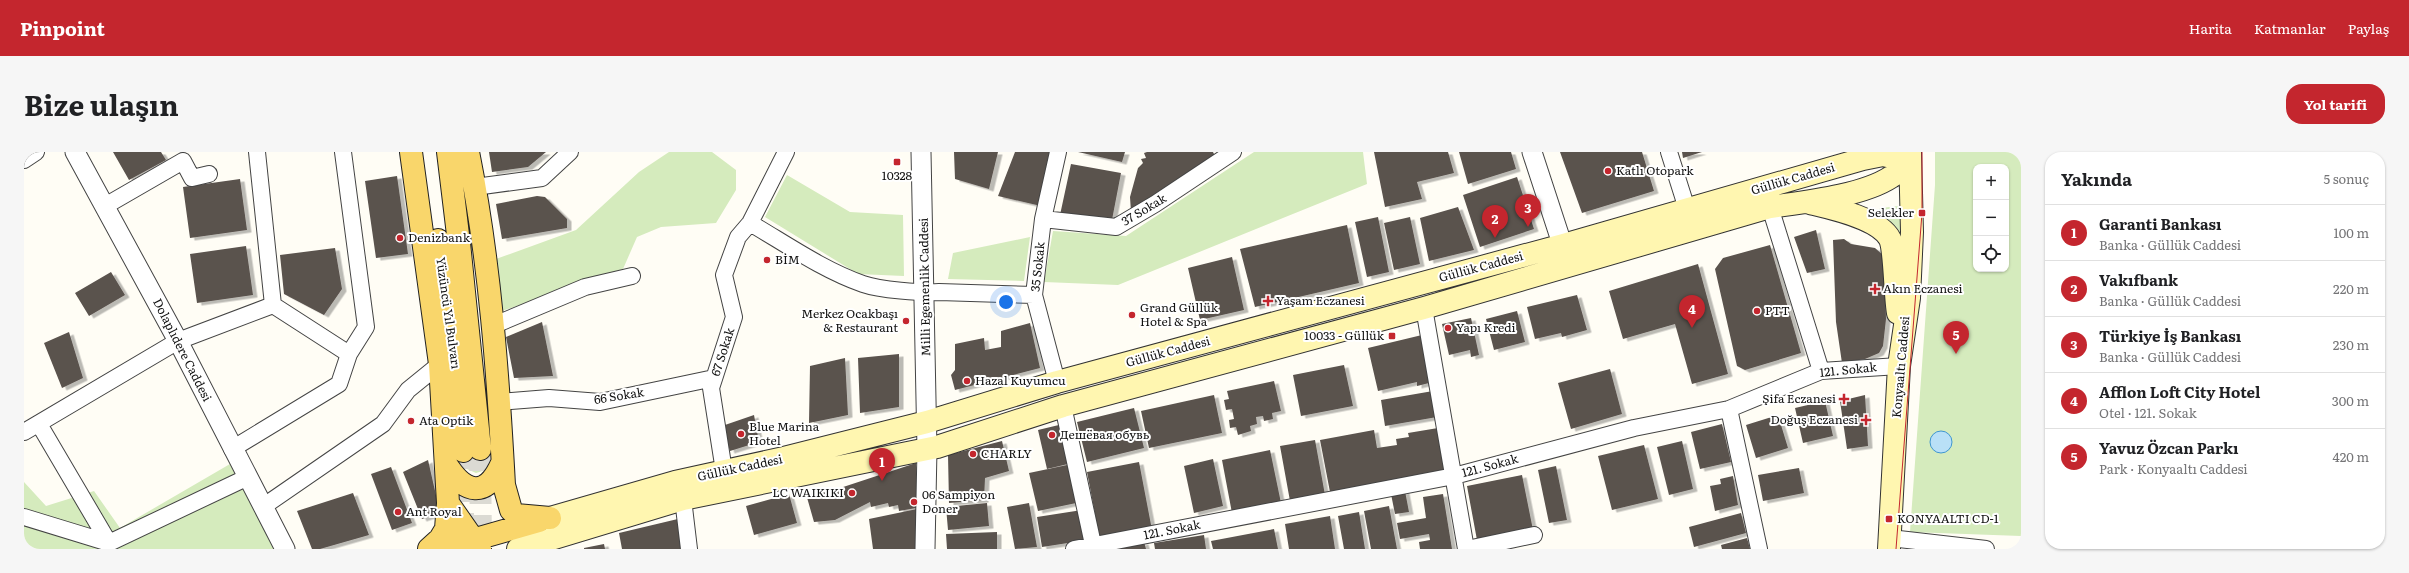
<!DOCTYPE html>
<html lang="tr">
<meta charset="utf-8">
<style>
body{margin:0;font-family:Literata,serif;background:#f6f6f6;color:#202124}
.controls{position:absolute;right:12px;top:12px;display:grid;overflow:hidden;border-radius:8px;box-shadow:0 1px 3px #0004}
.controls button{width:36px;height:36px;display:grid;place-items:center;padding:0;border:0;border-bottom:1px solid #e0e0e0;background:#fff;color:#202124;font:20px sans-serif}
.you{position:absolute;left:982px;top:150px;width:14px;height:14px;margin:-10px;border:3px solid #fff;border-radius:50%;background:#1a73e8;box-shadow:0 0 0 6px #1a73e833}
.badge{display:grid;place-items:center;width:26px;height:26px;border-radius:50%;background:#c4262e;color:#fff;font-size:13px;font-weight:700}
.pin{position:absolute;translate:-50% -33px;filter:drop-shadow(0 1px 2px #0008)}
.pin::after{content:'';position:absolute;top:21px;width:14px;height:12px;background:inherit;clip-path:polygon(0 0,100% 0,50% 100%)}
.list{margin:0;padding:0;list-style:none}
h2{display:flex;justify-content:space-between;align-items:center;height:52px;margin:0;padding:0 16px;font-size:17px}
h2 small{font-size:13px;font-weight:400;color:#757577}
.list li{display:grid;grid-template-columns:26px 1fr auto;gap:12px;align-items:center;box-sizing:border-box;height:56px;padding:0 16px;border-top:1px solid #e0e0e0}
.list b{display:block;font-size:15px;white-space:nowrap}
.list p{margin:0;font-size:13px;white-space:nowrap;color:#757577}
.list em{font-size:13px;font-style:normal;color:#757577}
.icon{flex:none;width:22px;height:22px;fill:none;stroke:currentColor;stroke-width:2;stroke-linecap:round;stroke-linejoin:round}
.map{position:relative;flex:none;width:1997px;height:397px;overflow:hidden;border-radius:16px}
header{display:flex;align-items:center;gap:24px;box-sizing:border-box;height:56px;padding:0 20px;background:#c4262e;color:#fff}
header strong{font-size:19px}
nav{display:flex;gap:22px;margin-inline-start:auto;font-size:14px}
.intro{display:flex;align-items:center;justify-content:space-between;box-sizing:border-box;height:96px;padding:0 24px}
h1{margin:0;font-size:28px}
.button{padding:10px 18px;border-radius:16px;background:#c4262e;color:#fff;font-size:14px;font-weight:700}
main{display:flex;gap:24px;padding:0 24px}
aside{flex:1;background:#fff;border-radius:16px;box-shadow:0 1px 3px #0004}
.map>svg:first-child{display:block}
.green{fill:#d5ebbd;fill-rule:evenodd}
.water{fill:#b9e0f7;stroke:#3f96cf}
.building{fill:#5a524d;filter:url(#shadow)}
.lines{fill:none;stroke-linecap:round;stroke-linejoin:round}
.primary-tunnel{stroke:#dbdad3;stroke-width:22;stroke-dasharray:22 11;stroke-linecap:butt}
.minor-casing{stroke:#444;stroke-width:18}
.tertiary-casing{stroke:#444;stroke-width:21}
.secondary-casing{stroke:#333;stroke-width:24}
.primary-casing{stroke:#222;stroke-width:24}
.minor{stroke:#fff;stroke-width:16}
.tertiary{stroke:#fff;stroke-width:19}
.secondary{stroke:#fff6b0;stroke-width:22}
.primary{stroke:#f9d66b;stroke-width:22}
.tram{stroke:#c4262e;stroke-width:1}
.poi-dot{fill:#c4262e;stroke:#fff;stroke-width:1.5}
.labels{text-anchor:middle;stroke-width:4;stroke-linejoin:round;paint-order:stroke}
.poi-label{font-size:12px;fill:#111;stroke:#fff;text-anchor:start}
.street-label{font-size:12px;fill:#111;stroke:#fff}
</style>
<header>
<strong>Pinpoint</strong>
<nav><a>Harita</a><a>Katmanlar</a><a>Paylaş</a></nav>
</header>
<div class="intro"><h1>Bize ulaşın</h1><a class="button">Yol tarifi</a></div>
<main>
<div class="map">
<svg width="1997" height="397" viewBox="0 0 1997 397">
<defs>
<filter id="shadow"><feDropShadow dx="4.5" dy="2.5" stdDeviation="0" flood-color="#0004"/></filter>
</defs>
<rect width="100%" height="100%" fill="#fffdf5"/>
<path class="green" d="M645,0H688L712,18V38L692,71L637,75L613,85L599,117L475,160L472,107L552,78L615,20Z
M1230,0H1339L1343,32L1094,133L1020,130L1029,79L1102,84Z
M1911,0H1997V384L1886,380L1911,33ZM1952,15H1982V117H1952Z
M763,23L826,60L879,63L880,124L834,122L741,65Z
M1874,54L1879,64V105L1839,64L1857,56Z
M1006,85L1000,129L924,127L929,101Z
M469,301L470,307L462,318L452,321L436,314L433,303Z
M206,312L250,397H0V330L22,354L70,339L96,376Z"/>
<path class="water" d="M1906 290a11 11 0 1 1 22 0a11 11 0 1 1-22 0Z"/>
<path class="building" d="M89,0H137L142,8L105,28Z
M465,0H522L504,15L468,20Z
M930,0H974L965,37L931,27Z
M991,0H1030L1017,54L974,44Z
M1054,0H1101L1098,10Z
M1123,0H1189L1192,6L1107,60L1106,45L1114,16L1119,11L1117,7L1122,6L1120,1Z
M1350,0H1424L1430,21L1393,30L1398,47L1361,55Z
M1435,0H1487L1492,17L1444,32Z
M1536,0H1618L1630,39L1558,61Z
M1658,0H1678L1659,6Z
M1047,12L1097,21L1087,73L1036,63Z
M373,24L384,102L352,106L341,29Z
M1493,25L1510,77L1456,95L1439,43Z
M216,27L223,78L166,86L159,35Z
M513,44L521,45L543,67V76L478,87L472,52Z
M1434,55L1450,98L1405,109L1396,66Z
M1354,65L1365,120L1343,125L1331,70Z
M1386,65L1396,112L1370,118L1360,71Z
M1323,73L1335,131L1231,155L1216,97Z
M1792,78L1801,117L1783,121L1770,85Z
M1820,87L1827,92L1851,96L1860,104L1862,167L1859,194L1855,201L1841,207L1818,211L1812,170L1809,88Z
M1746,93L1777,201L1721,218L1713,214L1691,117L1699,106Z
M222,94L229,143L173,151L166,102Z
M311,96L318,137L300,163L260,142L256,103Z
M1208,105L1220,158L1176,168L1164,116Z
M1674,112L1704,222L1668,232L1651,172L1599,187L1585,139Z
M87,120L101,143L65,164L51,141Z
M1553,143L1563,178L1538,185L1537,181L1511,187L1503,155Z
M1493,159L1501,190L1470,198L1462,167Z
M1447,166L1455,203L1447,205L1446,198L1425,203L1418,172Z
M518,170L529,224L490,226L482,185Z
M1006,171L1016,216L931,238L927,223L931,218V192L960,186L961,198L977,195V179Z
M45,180L59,226L38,236L20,191Z
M1398,183L1409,230L1393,234V230L1354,239L1344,196Z
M875,202V255L836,261L834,206Z
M821,206L824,263L785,271L786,214Z
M1320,213L1329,254L1277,264L1269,223Z
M1586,217L1598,262L1547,277L1534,231Z
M1250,229L1257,259L1248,261L1249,267L1240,269L1239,264L1232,265L1233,272L1226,274L1227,279L1214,283L1212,275L1206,276L1205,268L1210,267L1208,257L1202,258L1200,248L1205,247L1203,239Z
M1409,239L1413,265L1361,274L1357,248Z
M1190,243L1198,281L1125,296L1117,259Z
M1841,243L1844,294L1823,297L1816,249Z
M1801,249L1809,284L1779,291L1771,256Z
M1110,256L1120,296L1063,310L1053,270Z
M730,263L735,290L706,299L698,274Z
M1754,263L1764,296L1732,306L1722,273Z
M1039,272L1048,311L1023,317L1014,278Z
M1698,272L1707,310L1676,317L1667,280Z
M1414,276L1421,320L1306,340L1296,288L1350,278L1353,296L1373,293L1372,287L1385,285L1384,281Z
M1291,288L1301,343L1266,349L1256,294Z
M978,289L985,319L961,326L960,348L925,351L924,303Z
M1658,289L1669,337L1645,343L1633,295Z
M1620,293L1634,347L1588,358L1574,304Z
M1246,298L1257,351L1208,361L1198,308Z
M1189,307L1199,354L1170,361L1160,314Z
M404,308L416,361L398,367L379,320Z
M1115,310L1128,378L1076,388L1063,320Z
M892,311V356L875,359L874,353L865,355L864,351L847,355L846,350L811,368L790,370L782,342L804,340Z
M1048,312L1057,350L1014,359L1005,321Z
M1532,314L1543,368L1525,371L1514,318Z
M367,315L388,371L368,378L347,322Z
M1775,316L1780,341L1739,349L1734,323Z
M1498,323L1509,378L1453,388L1443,334Z
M1709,324L1714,353L1691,359L1686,334L1697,332L1696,327Z
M1381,339L1385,360L1371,362L1367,342Z
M329,341L345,383L296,397H288L273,359Z
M765,342L773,371L730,383L722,354Z
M1419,342L1428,397H1396L1395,390L1406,388L1405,382L1376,387L1373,371L1402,366L1399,345Z
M963,351L965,374L924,378L922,355Z
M1005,351L1013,395L991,397L983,355Z
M1365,354L1373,397H1347L1340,359Z
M893,357L894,397H849L845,367Z
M1058,358L1063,388L1018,395L1013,365Z
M1335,360L1341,397H1320L1314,364Z
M1717,361L1722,381L1670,395L1665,375Z
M1306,364L1311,397H1265L1261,372Z
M658,366L661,397H598L595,381Z
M1250,377L1254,397H1189L1187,389Z
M973,380V397H923L922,382Z
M1180,383L1182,397H1131L1130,391Z
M1723,386L1726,397H1698L1697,393Z
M1120,390L1122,397H1088Z
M580,392L581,397H560V396Z"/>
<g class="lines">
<path class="primary-tunnel" d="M456,297L457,397
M439,383V299"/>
<g class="minor-casing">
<path id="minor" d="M233,0L249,153
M1645,0L1663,57
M0,8L12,0
M451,35L518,26L546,0
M81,54L159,9L168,26L185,22
M1746,55L1797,219
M1019,67L1092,75L1131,52L1209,0
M726,71C762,92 799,118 839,132C856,138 897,141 915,140L1010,143
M1400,156L1442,397
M468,174L561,135L608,124
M1033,230L1010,143L1019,67L1034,0
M475,250L525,246L576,250L690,226
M1039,254L1070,397
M1705,257L1735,397
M15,272L85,391
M0,280L154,189L249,153L325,202
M208,297L315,232L325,202L342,175L319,0
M700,319L687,236L710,165L700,123L714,85L726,71L762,0
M659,347L665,397
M240,354L359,272L384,238L416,212
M0,365L85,391L224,325
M1866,386L1962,397
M1050,397L1430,324L1610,276L1705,257L1797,219L1875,214
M1443,397L1510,383"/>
</g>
<g class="tertiary-casing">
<path id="tertiary" d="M51,0L154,189L261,397
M897,0L903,297L901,397
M1508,0L1543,107"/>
</g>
<g class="secondary-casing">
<path id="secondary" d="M1786,51C1807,56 1855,66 1866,87C1871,98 1871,145 1874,161
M526,366L651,330L760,306L903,270L1033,230L1539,93L1839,7L1859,3L1886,9
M494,397L659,347L913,295L1039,254L1400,156L1746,55C1780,50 1838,44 1867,25C1874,21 1880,15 1886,9
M1865,397L1875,214L1885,146L1888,80L1886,0"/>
</g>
<g class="primary-casing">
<path id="primary" d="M387,0L416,212L424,351L422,377L416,387L405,397
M424,0L435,91L456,297
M444,0C466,109 474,222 480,333L487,358L492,363L526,366
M414,88L431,199L439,299
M422,312C441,342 462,347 478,311
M424,351L456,397
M417,397L515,369"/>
</g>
<use href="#minor" class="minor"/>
<use href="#tertiary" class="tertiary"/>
<use href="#secondary" class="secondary"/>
<use href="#primary" class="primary"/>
<path class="tram" d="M1872,397L1898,61V0"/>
</g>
<g class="poi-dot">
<rect x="869" y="6" width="8" height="8" rx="2"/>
<circle cx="1584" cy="19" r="4"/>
<rect x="1894" y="57" width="8" height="8" rx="2"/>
<circle cx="376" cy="86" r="4"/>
<circle cx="743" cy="108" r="4"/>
<path d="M1849 131h4v4h4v4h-4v4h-4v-4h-4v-4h4z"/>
<path d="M1242 143h4v4h4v4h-4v4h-4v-4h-4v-4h4z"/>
<circle cx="1733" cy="159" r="4"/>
<circle cx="1108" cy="163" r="4"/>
<circle cx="882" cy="169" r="4"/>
<circle cx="1424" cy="176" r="4"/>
<rect x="1364" y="180" width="8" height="8" rx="2"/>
<circle cx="943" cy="229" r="4"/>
<path d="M1818 241h4v4h4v4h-4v4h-4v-4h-4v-4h4z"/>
<path d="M1840 262h4v4h4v4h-4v4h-4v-4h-4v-4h4z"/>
<circle cx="387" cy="269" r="4"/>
<circle cx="717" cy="282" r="4"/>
<circle cx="1028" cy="283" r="4"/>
<circle cx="949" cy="302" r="4"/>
<circle cx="828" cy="341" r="4"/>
<circle cx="890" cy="350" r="4"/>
<circle cx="374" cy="360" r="4"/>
<rect x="1861" y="363" width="8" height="8" rx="2"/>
</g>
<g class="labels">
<g class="poi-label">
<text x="1592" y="23">Katlı Otopark</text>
<text x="873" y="28" text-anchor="middle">10328</text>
<text x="1890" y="65" text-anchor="end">Selekler</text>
<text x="384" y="90">Denizbank</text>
<text x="751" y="112">BİM</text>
<text x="1859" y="141">Akın Eczanesi</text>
<text x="1252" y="153">Yaşam Eczanesi</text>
<text x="1116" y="160">Grand Güllük<tspan x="1116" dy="14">Hotel &amp; Spa</tspan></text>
<text x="1741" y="163">PTT</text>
<text x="874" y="166" text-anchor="end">Merkez Ocakbaşı<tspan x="874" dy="14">&amp; Restaurant</tspan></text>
<text x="1432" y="180">Yapı Kredi</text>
<text x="1360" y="188" text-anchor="end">10033 - Güllük</text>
<text x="951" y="233">Hazal Kuyumcu</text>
<text x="1812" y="251" text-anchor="end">Şifa Eczanesi</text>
<text x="1834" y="272" text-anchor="end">Doğuş Eczanesi</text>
<text x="395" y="273">Ata Optik</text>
<text x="725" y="279">Blue Marina<tspan x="725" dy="14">Hotel</tspan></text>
<text x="1036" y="287">Дешёвая обувь</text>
<text x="957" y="306">CHARLY</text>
<text x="820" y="345" text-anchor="end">LC WAIKIKI</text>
<text x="898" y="347">06 Sampiyon<tspan x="898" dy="14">Doner</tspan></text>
<text x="382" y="364">Ant Royal</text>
<text x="1873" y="371">KONYAALTI CD-1</text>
</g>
<g class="street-label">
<text transform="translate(1769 27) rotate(-16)" y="4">Güllük Caddesi</text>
<text transform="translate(1120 58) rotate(-31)" y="4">37 Sokak</text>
<text transform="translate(1014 115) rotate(-84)" y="4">35 Sokak</text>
<text transform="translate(1457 115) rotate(-15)" y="4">Güllük Caddesi</text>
<text transform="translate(901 135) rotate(-91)" y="4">Milli Egemenlik Caddesi</text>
<text transform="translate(424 161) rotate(82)" y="4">Yüzüncü Yıl Bulvarı</text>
<text transform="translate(158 198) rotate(63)" y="4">Dolaplıdere Caddesi</text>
<text transform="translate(699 200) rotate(-72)" y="4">67 Sokak</text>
<text transform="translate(1144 200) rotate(-15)" y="4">Güllük Caddesi</text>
<text transform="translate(1877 215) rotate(-85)" y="4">Konyaaltı Caddesi</text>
<text transform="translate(1824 218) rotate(-6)" y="4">121. Sokak</text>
<text transform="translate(595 244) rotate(-9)" y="4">66 Sokak</text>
<text transform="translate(1466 314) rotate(-15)" y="4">121. Sokak</text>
<text transform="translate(716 316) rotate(-12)" y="4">Güllük Caddesi</text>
<text transform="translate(1148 378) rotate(-11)" y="4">121. Sokak</text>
</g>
</g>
</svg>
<div class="controls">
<button>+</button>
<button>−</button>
<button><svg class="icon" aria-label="locate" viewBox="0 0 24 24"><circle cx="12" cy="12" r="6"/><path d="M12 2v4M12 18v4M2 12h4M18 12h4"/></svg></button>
</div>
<div class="you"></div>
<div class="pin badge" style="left:858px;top:329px">1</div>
<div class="pin badge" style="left:1471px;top:86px">2</div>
<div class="pin badge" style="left:1504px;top:75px">3</div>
<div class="pin badge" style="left:1668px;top:176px">4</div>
<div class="pin badge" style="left:1932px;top:202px">5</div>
</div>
<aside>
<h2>Yakında<small>5 sonuç</small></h2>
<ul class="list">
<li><span class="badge">1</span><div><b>Garanti Bankası</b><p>Banka · Güllük Caddesi</p></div><em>100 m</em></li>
<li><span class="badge">2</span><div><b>Vakıfbank</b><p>Banka · Güllük Caddesi</p></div><em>220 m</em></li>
<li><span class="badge">3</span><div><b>Türkiye İş Bankası</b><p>Banka · Güllük Caddesi</p></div><em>230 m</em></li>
<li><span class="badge">4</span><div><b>Afflon Loft City Hotel</b><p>Otel · 121. Sokak</p></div><em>300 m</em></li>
<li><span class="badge">5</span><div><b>Yavuz Özcan Parkı</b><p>Park · Konyaaltı Caddesi</p></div><em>420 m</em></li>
</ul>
</aside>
</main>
